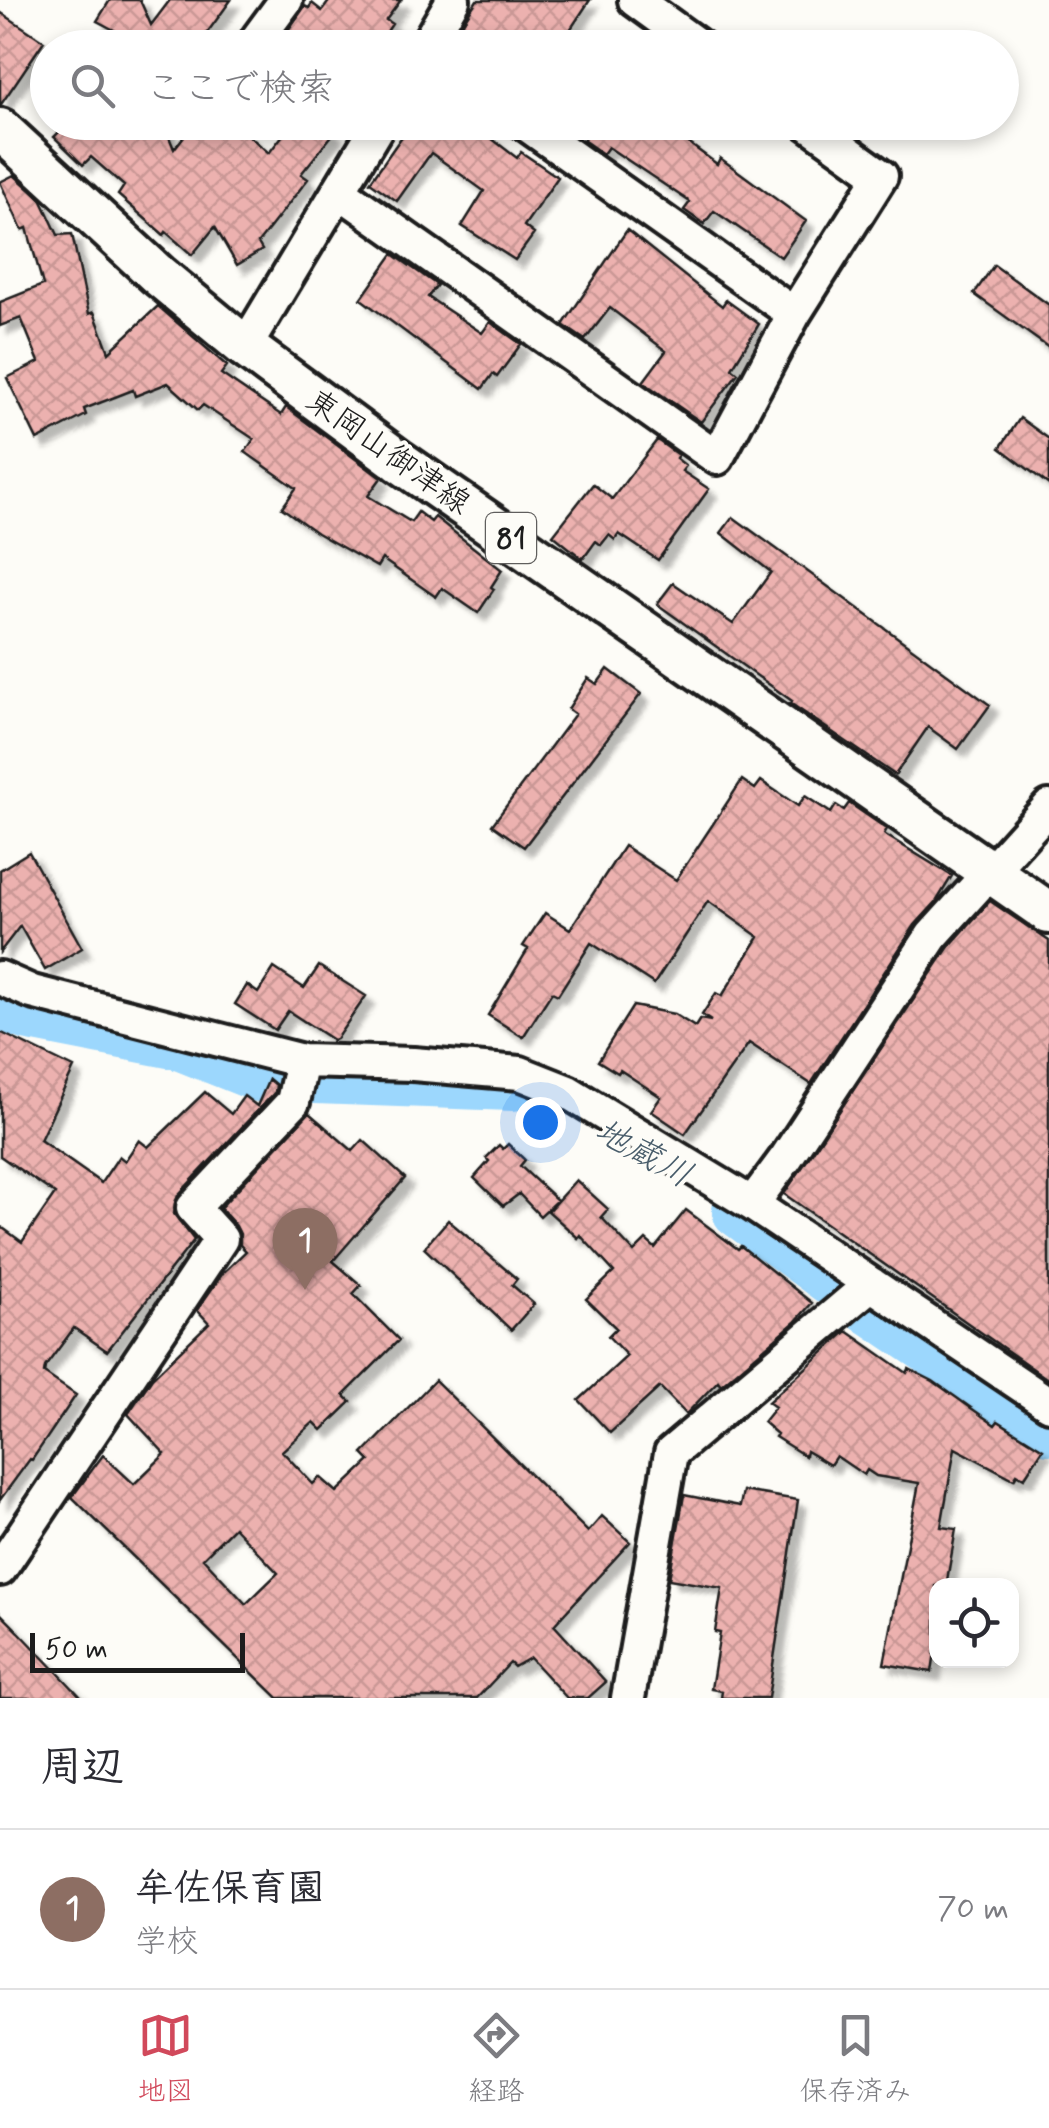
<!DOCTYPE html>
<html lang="ja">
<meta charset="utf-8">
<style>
body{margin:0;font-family:Mynerve,"Klee One",sans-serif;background:#f7f7f7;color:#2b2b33}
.controls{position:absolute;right:30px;bottom:30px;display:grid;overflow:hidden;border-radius:20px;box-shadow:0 5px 15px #0003}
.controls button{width:90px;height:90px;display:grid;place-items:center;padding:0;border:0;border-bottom:2px solid #e1e1e2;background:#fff;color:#2b2b33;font:50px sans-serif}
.scale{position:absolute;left:30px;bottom:25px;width:215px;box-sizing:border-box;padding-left:10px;border:5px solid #1c1c1c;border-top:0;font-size:28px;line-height:35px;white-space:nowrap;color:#1c1c1c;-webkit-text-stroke:8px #fdfcf7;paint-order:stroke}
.you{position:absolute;left:540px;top:1122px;width:35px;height:35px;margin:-25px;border:8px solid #fff;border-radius:50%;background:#1a73e8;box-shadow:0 0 0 15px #1a73e833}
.badge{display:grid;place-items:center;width:65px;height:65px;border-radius:50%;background:#d1495b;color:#fff;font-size:32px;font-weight:700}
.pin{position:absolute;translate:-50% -82px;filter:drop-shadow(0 2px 5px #0008)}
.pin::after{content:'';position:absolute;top:52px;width:35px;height:30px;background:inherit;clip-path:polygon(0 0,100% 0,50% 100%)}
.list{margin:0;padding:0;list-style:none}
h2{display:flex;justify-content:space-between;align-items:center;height:130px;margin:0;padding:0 40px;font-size:42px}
h2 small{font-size:32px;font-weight:400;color:#7c7c81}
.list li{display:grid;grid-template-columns:65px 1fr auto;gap:30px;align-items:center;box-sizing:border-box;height:160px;padding:0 40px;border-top:2px solid #e1e1e2}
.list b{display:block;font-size:38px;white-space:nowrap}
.list p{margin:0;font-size:32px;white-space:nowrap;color:#7c7c81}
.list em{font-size:32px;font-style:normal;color:#7c7c81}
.icon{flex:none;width:55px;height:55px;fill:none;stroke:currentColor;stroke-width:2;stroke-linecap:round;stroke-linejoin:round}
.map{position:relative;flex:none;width:1049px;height:1698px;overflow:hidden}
.search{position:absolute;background:#fff;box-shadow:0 5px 15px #0003;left:30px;right:30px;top:30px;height:110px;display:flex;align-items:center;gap:25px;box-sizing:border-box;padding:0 35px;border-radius:55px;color:#7c7c81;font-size:38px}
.sheet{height:290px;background:#fff}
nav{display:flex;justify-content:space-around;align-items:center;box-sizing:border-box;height:140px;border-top:2px solid #e1e1e2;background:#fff;font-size:28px;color:#7c7c81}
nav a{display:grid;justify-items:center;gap:5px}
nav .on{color:#d1495b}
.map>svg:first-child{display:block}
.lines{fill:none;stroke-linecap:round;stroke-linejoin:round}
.river{stroke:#9cd7fd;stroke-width:52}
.building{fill:url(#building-cross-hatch);stroke:#1c1c1c;stroke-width:2.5;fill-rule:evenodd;filter:url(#shadow)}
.minor-casing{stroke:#1c1c1c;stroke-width:40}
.major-casing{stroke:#1c1c1c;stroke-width:48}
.minor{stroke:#fdfcf7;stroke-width:32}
.major{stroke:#fdfcf7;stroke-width:40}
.labels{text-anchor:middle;stroke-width:8;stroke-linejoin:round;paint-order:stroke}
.shield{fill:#fdfcf7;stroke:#605f5e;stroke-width:2.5}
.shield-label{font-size:30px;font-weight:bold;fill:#1c1c1c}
.street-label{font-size:32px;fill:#1c1c1c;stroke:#fdfcf7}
.water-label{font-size:35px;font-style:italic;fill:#495d6b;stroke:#fdfcf7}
</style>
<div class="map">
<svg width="1049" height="1698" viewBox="0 0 1049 1698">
<defs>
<pattern id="building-cross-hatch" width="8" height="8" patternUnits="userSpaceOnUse" patternTransform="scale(2.5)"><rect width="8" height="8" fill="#ecb1af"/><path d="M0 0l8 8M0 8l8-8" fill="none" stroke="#ca9896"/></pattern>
<filter id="shadow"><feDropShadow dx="8" dy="8" stdDeviation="2.5" flood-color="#0004"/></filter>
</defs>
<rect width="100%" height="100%" fill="#fdfcf7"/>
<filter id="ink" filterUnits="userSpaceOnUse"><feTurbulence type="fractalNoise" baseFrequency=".01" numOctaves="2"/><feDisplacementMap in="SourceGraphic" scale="20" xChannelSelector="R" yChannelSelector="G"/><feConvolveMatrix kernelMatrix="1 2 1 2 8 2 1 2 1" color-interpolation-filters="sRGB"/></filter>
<g filter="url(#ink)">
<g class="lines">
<path class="river" d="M0,1005L30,1015L179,1044L259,1076L513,1085
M738,1211L874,1311L1049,1429"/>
</g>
<path class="building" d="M110,0H140L151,25L170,0H231L196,48H96L114,30L97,21Z
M330,0H401L386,20L392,24L376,48H288L284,36L305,6L309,8L312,3L322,11Z
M477,0H590L558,48H483L458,30Z
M0,12L44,41L0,106Z
M69,122H163L174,149L195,122H233L269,153L293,122H321L334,133L301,174L308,179L258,243L262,250L237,265L215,227L192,255L166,232L164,235L118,195L124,186L91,157L83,165L54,137Z
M412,122H470L517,158L521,152L558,177L524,226L534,234L515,260L462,226L484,191L431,153L397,201L370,182Z
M575,122H660L717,164L720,158L806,221L781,257L714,211L704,224L684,210L690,202L608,147L603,154L583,140L588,132Z
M14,175L41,199L58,235L72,234L89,314L94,312L109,352L158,306L227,366L221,374L281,415L286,407L381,478L368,496L411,522L418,512L431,522L435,517L502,570L491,587L494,589L478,613L442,588L436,597L382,559L377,567L317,533L282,508L296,488L245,452L254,439L203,405L198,410L168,383L135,396L133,390L84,409L86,415L37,440L7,378L39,362L21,318L0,326V302L43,285L27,228L22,230L0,182Z
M627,230L722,306L726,300L759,324L732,368L738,373L701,422L643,382L666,351L610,308L585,340L563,325Z
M393,254L437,285L428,297L482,333L490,322L521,344L497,377L493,374L482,389L361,299Z
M994,265L1049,305V348L974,294Z
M1020,418L1049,439V485L1000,448Z
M657,440L678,455L676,458L686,466L682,471L709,489L658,560L619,534L615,540L609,535L601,545L596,541L583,559L553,535L593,484L612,499Z
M733,517L990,705L958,749L928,727L895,775L790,703L792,701L657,604L673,583L733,624L771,572L721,533Z
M608,669L641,694L524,847L492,825L575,714L568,709L588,678L597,684Z
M742,780L755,789L761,781L798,806L805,796L831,813L836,805L844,810L849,803L887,829L884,834L952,876L936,902L915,925L811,1084L749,1043L685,1134L651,1111L661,1097L620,1070L618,1073L598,1061L633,1006L674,1014L695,1027L700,1019L711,1021L702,1015L716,993L722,996L759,937L708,901L654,984L591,943L558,995L552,992L523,1037L488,1015L528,949L523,946L545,913L570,929L624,846L676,880Z
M29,852L82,948L45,970L20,926L0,952V870Z
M990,901L1049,941V1380L784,1194L948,948Z
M319,966L366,996L336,1039L333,1040L288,1011L275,1030L235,1004L247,985L258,993L274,968L304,988Z
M0,1032L74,1068L40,1140L101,1183L119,1156L125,1161L139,1140L148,1147L205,1092L231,1114L244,1096L257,1106L269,1079L276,1085L275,1092L178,1195L174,1214L194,1240L107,1351L74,1328L45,1367L44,1373L76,1395L32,1460L30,1459L0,1500V1226L22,1242L55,1194L0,1156Z
M309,1113L353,1151L363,1140L405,1178L333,1261L361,1285L353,1294L399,1340L344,1395L351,1402L322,1430L314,1422L282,1451L313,1484L320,1477L337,1492L370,1461L363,1454L435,1380L588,1532L602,1516L630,1542L554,1625L606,1682L588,1698H567L530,1658L514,1667L510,1663L477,1698H278L72,1497L103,1455L134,1484L165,1454L128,1414L152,1378L209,1323L197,1310L223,1273L246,1251L240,1245V1234L236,1226L220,1208ZM234,1527L278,1573L246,1604L203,1558Z
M508,1144L525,1160L520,1166L557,1200L540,1216L519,1194L503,1206L474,1178L489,1161L486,1158L499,1145L503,1149Z
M576,1180L608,1209L601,1217L634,1252L646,1240L655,1248L686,1210L738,1249L741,1246L812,1303L795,1322L721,1385L718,1381L686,1414L660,1387L610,1433L579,1400L627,1356L608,1336L616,1328L586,1299L614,1272L580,1235L578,1238L548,1211Z
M448,1220L517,1279L512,1285L534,1304L511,1330L424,1248Z
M847,1331L907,1373L909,1369L933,1381L995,1425L998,1421L1043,1449L1024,1478L1017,1474L1014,1479L955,1448L941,1527L956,1529L946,1586H936V1645L932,1672L884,1664L919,1483L876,1476L867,1470L864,1475L836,1456L830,1465L806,1451L805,1456L775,1437L777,1434L763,1422L775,1407L768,1402Z
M743,1491L798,1500L768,1698H721L722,1691L711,1689L720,1633L715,1632L722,1588L669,1579L684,1495L740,1506Z
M0,1613L19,1632L82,1698H0Z"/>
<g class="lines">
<g class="minor-casing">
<path id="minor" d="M635,0L701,48
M269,48L258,38L286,0
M425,48L453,0
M523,122L794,314
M339,191L717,458L794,314L881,176L806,122
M245,347L380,122
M0,978L32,992L302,1061L413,1064L520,1073L568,1092L752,1204L1049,1404
M752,1204L786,1158L932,936L1049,807
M0,1569L221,1239L193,1208L293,1102L302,1061
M628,1698L671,1453L871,1284"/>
</g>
<g class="major-casing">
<path id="major" d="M0,129L158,275L245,347L399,461L1049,913"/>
</g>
<use href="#minor" class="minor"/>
<use href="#major" class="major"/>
</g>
</g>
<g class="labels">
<rect class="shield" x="486" y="513" width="50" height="50" rx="8"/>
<g class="shield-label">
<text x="511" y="548">81</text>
</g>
<g class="street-label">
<text transform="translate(389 451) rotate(35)" y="11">東岡山御津線</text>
</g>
<g class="water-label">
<text transform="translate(644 1152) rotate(29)" y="12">地蔵川</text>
</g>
</g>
</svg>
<div class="controls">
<button><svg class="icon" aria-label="locate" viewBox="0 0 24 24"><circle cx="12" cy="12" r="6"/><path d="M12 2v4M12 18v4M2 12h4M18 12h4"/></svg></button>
</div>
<div class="scale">50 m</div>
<div class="you"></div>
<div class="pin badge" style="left:305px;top:1290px;background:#8d6e63">1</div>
<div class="search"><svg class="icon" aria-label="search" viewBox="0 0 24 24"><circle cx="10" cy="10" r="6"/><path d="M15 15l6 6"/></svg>ここで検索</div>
</div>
<section class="sheet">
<h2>周辺<small></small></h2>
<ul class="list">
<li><span class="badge" style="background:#8d6e63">1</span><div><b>牟佐保育園</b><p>学校</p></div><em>70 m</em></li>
</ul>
</section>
<nav>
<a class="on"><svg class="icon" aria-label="map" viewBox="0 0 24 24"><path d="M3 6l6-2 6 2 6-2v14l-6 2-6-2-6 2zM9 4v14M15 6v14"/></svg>地図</a>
<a><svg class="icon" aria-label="directions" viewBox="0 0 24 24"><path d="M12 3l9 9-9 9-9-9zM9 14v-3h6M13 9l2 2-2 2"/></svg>経路</a>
<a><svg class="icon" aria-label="saved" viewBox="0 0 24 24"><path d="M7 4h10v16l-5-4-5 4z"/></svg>保存済み</a>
</nav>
